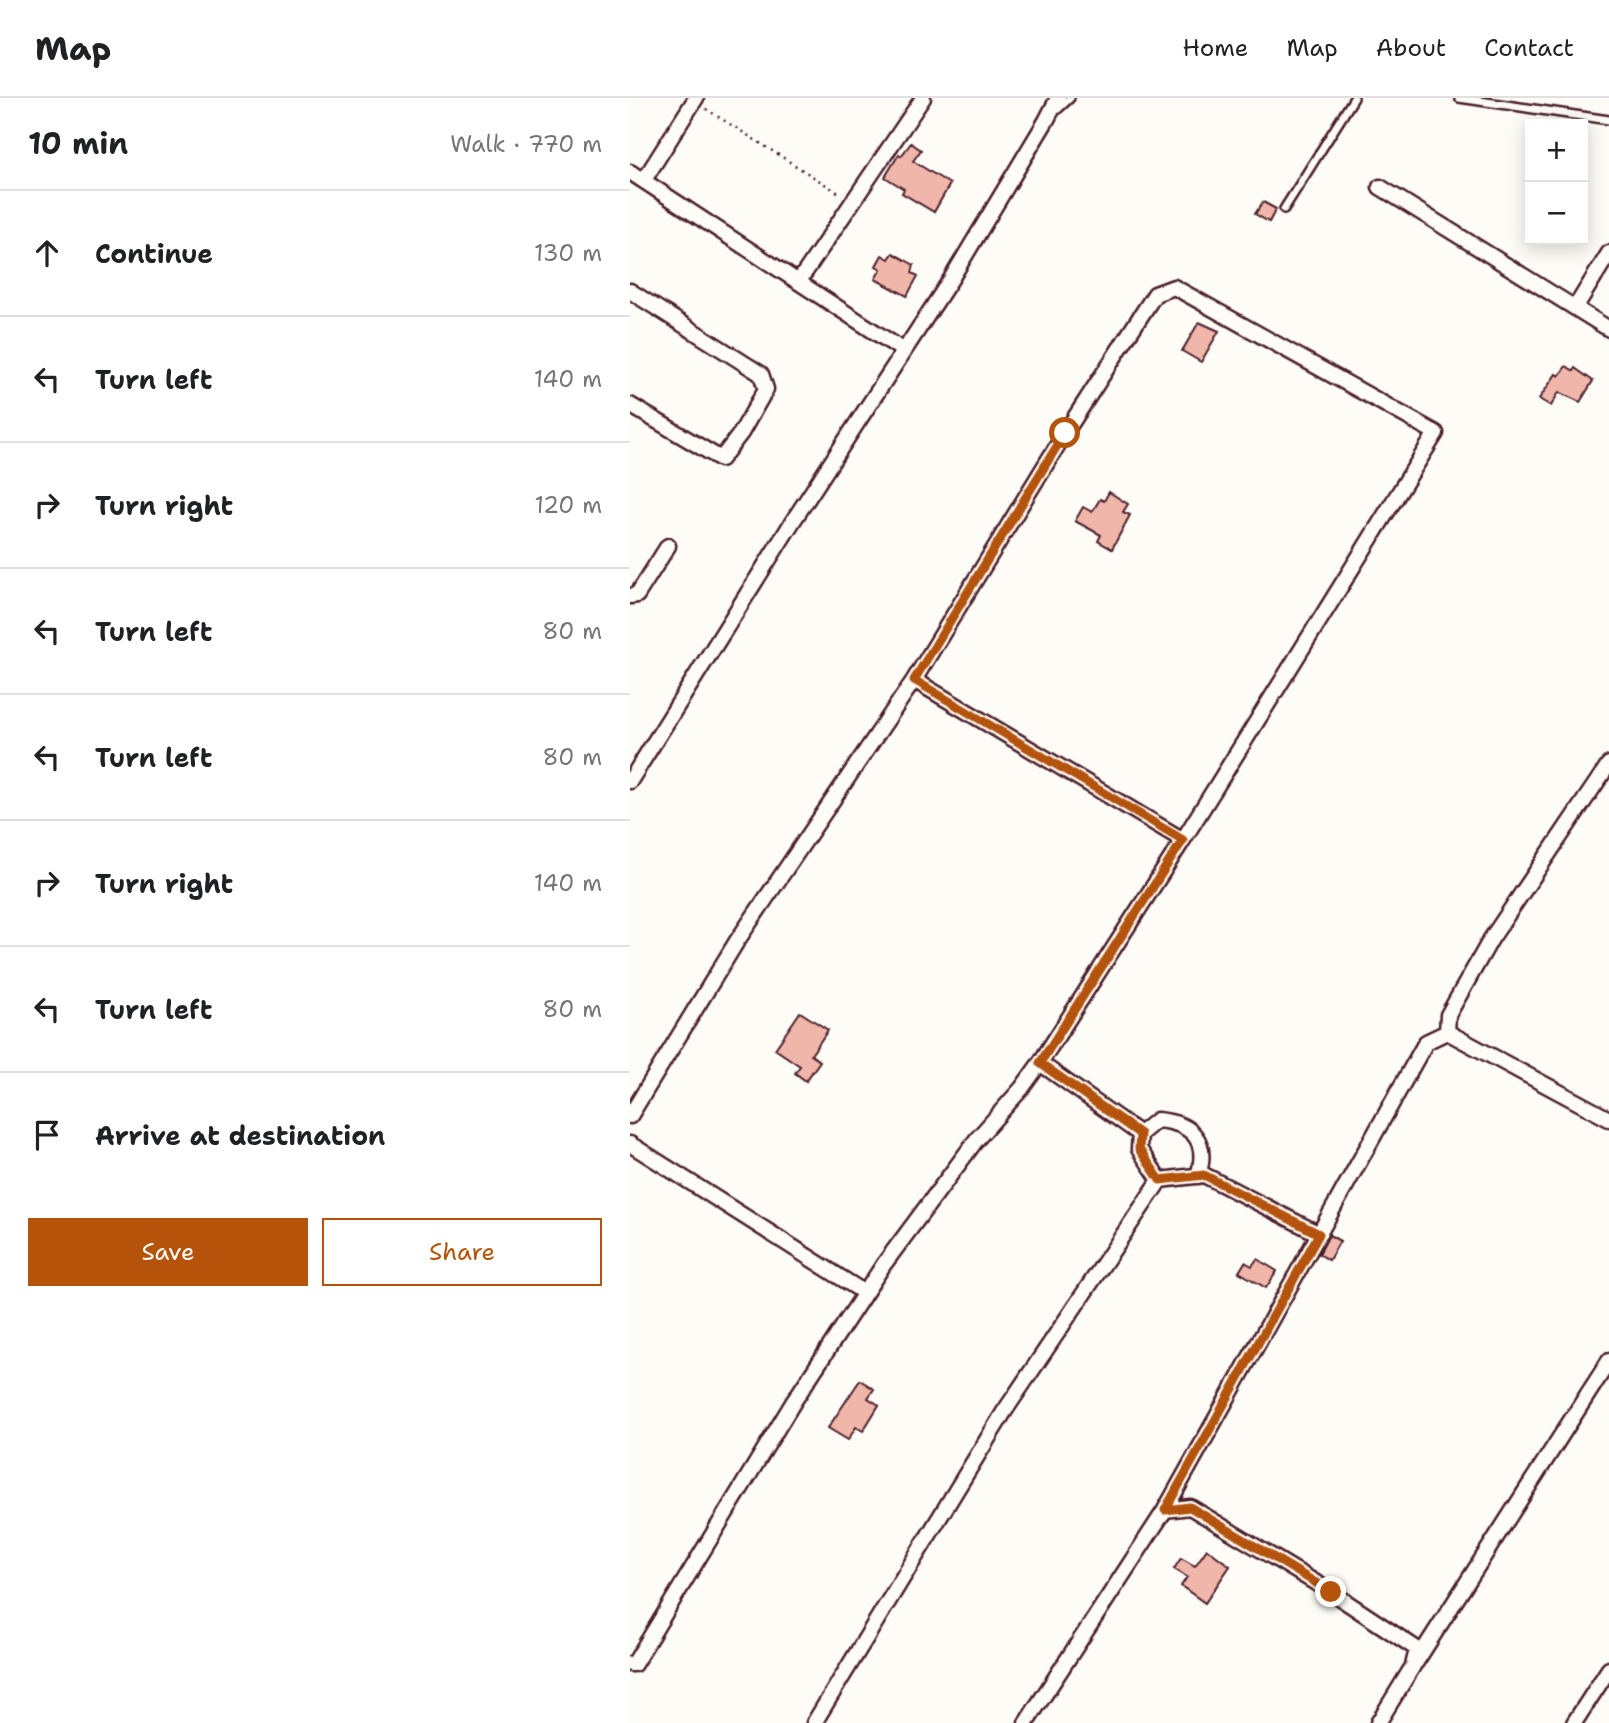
<!DOCTYPE html>
<meta charset="utf-8">
<style>
body{margin:0;font-family:"Shantell Sans",sans-serif;background:#f6f6f6;color:#202124}
.controls{position:absolute;right:21px;top:21px;display:grid;overflow:hidden;border-radius:0px;box-shadow:0 4px 18px #0003}
.controls button{width:63px;height:63px;display:grid;place-items:center;padding:0;border:0;border-bottom:2px solid #e0e0e0;background:#fff;color:#202124;font:35px sans-serif}
.stop{position:absolute;width:21px;height:21px;margin:-16px;border:5px solid #b45309;border-radius:50%;background:#fff}
.stop.end{background:#b45309;border-color:#fff;box-shadow:0 2px 7px #0008}
.list{margin:0;padding:0;list-style:none}
h2{display:flex;justify-content:space-between;align-items:center;height:91px;margin:0;padding:0 28px;font-size:30px}
h2 small{font-size:23px;font-weight:400;color:#757577}
.list li{display:grid;grid-template-columns:46px 1fr auto;gap:21px;align-items:center;box-sizing:border-box;height:126px;padding:0 28px;border-top:2px solid #e0e0e0}
.list b{display:block;font-size:26px;white-space:nowrap}
.list em{font-size:23px;font-style:normal;color:#757577}
.actions{display:flex;gap:14px;padding:21px 28px}
.actions a{flex:1;padding:16px 0;border:2px solid #b45309;border-radius:0px;text-align:center;font-size:24px;color:#b45309}
.actions .main{background:#b45309;color:#fff}
.icon{flex:none;width:38px;height:38px;fill:none;stroke:currentColor;stroke-width:2;stroke-linecap:round;stroke-linejoin:round}
.map{position:relative;flex:none;width:979px;height:1625px;overflow:hidden}
header{display:flex;align-items:center;gap:42px;box-sizing:border-box;height:98px;padding:0 35px;background:#fff;border-bottom:2px solid #e0e0e0}
header strong{font-size:33px}
nav{display:flex;gap:38px;margin-inline-start:auto;font-size:24px}
main{display:flex}
aside{flex:1;background:#fff}
.map>svg:first-child{display:block}
.building{fill:#f0b6aa;stroke:#4a1f2b;stroke-width:2}
.lines{fill:none;stroke-linecap:round;stroke-linejoin:round}
.lane-casing{stroke:#4a1f2b;stroke-width:12}
.street-casing{stroke:#4a1f2b;stroke-width:19}
.path{stroke:#4a1f2b;stroke-width:2.5;stroke-dasharray:2 5;stroke-linecap:butt}
.lane{stroke:#fdfcf7;stroke-width:7}
.street{stroke:#fdfcf7;stroke-width:14}
.route{stroke:#b45309;stroke-width:9}
</style>
<header>
<strong>Map</strong>
<nav><a>Home</a><a>Map</a><a>About</a><a>Contact</a></nav>
</header>
<main>
<aside>
<h2>10 min<small>Walk · 770 m</small></h2>
<ul class="list">
<li><svg class="icon" aria-label="ahead" viewBox="0 0 24 24"><path d="M12 20V5M6 11l6-6 6 6"/></svg><div><b>Continue</b></div><em>130 m</em></li>
<li><svg class="icon" aria-label="left" viewBox="0 0 24 24"><path d="M17 20v-9H6M10 6l-5 5 5 5"/></svg><div><b>Turn left</b></div><em>140 m</em></li>
<li><svg class="icon" aria-label="right" viewBox="0 0 24 24"><path d="M7 20v-9h11M14 6l5 5-5 5"/></svg><div><b>Turn right</b></div><em>120 m</em></li>
<li><svg class="icon" aria-label="left" viewBox="0 0 24 24"><path d="M17 20v-9H6M10 6l-5 5 5 5"/></svg><div><b>Turn left</b></div><em>80 m</em></li>
<li><svg class="icon" aria-label="left" viewBox="0 0 24 24"><path d="M17 20v-9H6M10 6l-5 5 5 5"/></svg><div><b>Turn left</b></div><em>80 m</em></li>
<li><svg class="icon" aria-label="right" viewBox="0 0 24 24"><path d="M7 20v-9h11M14 6l5 5-5 5"/></svg><div><b>Turn right</b></div><em>140 m</em></li>
<li><svg class="icon" aria-label="left" viewBox="0 0 24 24"><path d="M17 20v-9H6M10 6l-5 5 5 5"/></svg><div><b>Turn left</b></div><em>80 m</em></li>
<li><svg class="icon" aria-label="arrive" viewBox="0 0 24 24"><path d="M6 21V4h12l-3 4 3 4H6"/></svg><div><b>Arrive at destination</b></div></li>
</ul>
<div class="actions"><a class="main">Save</a><a>Share</a></div>
</aside>
<div class="map">
<svg width="979" height="1625" viewBox="0 0 979 1625">
<rect width="100%" height="100%" fill="#fdfcf7"/>
<filter id="ink" filterUnits="userSpaceOnUse"><feTurbulence type="fractalNoise" baseFrequency=".0143" numOctaves="2"/><feDisplacementMap in="SourceGraphic" scale="14" xChannelSelector="R" yChannelSelector="G"/><feConvolveMatrix kernelMatrix="1 2 1 2 8 2 1 2 1" color-interpolation-filters="sRGB"/></filter>
<g filter="url(#ink)">
<path class="building" d="M281,45L291,52L283,63L320,86L304,114L272,95L274,91L255,79L269,56L271,58Z
M633,104L646,111L639,124L625,116Z
M263,155L284,167L282,175L288,178L277,198L245,181L251,171L246,168L252,157L259,161Z
M569,224L589,233L571,264L552,253Z
M936,268L944,273L945,270L963,283L950,304L929,294L921,308L909,301L926,276L929,278Z
M479,394L498,406L493,414L500,417L482,451L468,443L471,437L445,423L453,409L462,414L470,401L474,403Z
M170,914L198,932L181,957L190,963L176,983L165,975L170,968L145,951Z
M699,1137L710,1143L699,1162L689,1156Z
M627,1161L647,1173L636,1190L609,1174L615,1164L622,1168Z
M230,1282L244,1291L238,1300L249,1307L233,1333L226,1329L218,1342L198,1330Z
M577,1451L600,1468L575,1505L551,1488L557,1479L544,1471L551,1460L565,1468Z"/>
<g class="lines">
<g class="lane-casing">
<path id="lane" d="M829,0L979,22
M427,12L440,0
M654,111L724,0"/>
</g>
<g class="street-casing">
<path id="street" d="M0,74L274,253
M14,82L66,0
M750,89L979,231
M169,183L293,0
M0,193L131,276L136,291L111,335L91,361L0,307
M945,210L979,155
M0,498L7,497L38,448
M284,582L435,335L525,196L544,189L806,335L553,742
M979,666L861,841L818,917L817,934L979,1021
M0,683L163,423L321,181L416,23L428,0
M0,1018L107,843L284,582L553,742L410,965
M0,1046L235,1195
M530,1082L509,1051L510,1036L527,1022C563,1025 579,1043 568,1078
M535,1412L796,944L817,934
M786,1564L979,1263
M0,1566H4L164,1303L254,1166L347,1041L392,990L410,965L510,1036
M184,1625L374,1314L530,1082L574,1077L689,1136
M396,1625L535,1412L560,1409L701,1494L787,1551L783,1568L748,1625
M944,1625L979,1571"/>
</g>
<path class="path" d="M76,11L209,95"/>
<use href="#lane" class="lane"/>
<use href="#street" class="street"/>
</g>
</g>
<g class="lines" filter="url(#ink)">
<path class="route" d="M435,335L284,582L553,742L410,965L510,1036L509,1051L530,1082L574,1077L689,1136L535,1412L560,1409L701,1494"/>
</g>
</svg>
<div class="controls">
<button>+</button>
<button>−</button>
</div>
<div class="stop" style="left:435px;top:335px"></div>
<div class="stop end" style="left:701px;top:1494px"></div>
</div>
</main>
